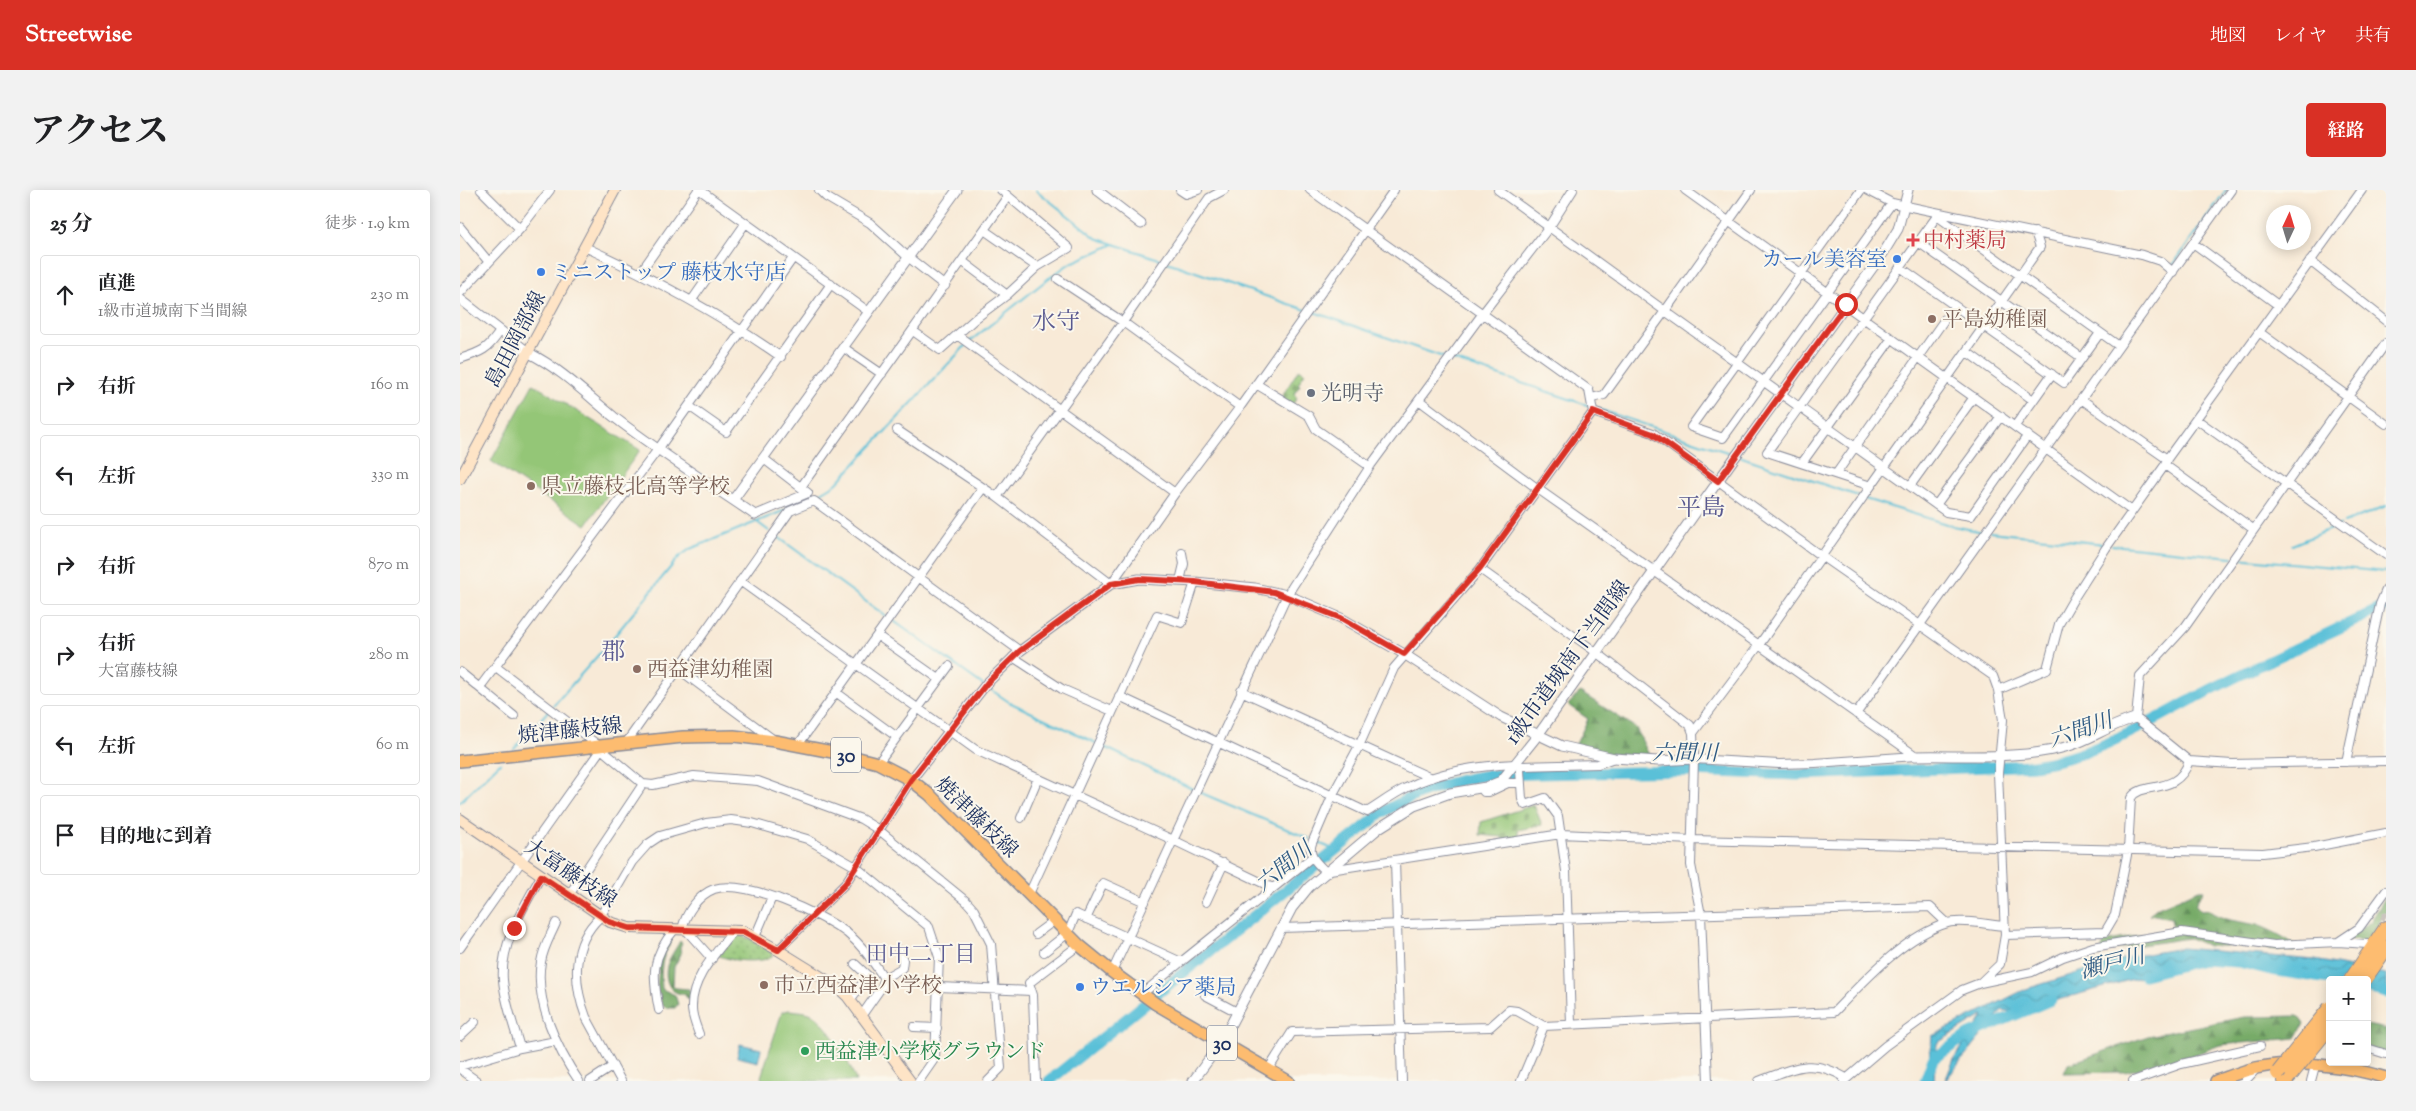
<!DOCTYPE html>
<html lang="ja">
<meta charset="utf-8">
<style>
body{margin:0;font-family:"Sorts Mill Goudy","Noto Serif JP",serif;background:#f2f2f2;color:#202124}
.controls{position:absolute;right:15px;bottom:15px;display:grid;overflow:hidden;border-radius:5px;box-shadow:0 2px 12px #0003}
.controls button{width:45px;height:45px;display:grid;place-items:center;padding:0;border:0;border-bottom:1px solid #e0e0e0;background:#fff;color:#202124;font:25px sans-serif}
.compass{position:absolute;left:1806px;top:15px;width:45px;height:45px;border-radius:50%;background:#fff;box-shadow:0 2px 12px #0003;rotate:4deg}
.stop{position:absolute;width:15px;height:15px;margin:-11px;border:4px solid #d93025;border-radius:50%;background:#fff}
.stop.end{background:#d93025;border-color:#fff;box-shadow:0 1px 5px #0008}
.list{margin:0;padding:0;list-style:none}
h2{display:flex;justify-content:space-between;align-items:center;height:65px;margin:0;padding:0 20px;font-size:21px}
h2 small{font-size:16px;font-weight:400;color:#757577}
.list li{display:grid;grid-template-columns:32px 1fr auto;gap:15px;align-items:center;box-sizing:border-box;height:80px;margin:0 10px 10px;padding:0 10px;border:1px solid #e0e0e0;border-radius:5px}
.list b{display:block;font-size:19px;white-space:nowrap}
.list p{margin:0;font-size:16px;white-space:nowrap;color:#757577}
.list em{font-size:16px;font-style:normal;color:#757577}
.icon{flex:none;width:28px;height:28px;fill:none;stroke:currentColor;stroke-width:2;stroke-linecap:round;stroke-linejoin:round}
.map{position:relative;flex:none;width:1926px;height:891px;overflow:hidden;border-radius:5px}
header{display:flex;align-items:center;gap:30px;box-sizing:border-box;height:70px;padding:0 25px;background:#d93025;color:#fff}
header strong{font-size:24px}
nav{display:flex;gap:28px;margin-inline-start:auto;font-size:18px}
.intro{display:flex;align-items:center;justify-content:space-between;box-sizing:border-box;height:120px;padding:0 30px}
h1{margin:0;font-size:35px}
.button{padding:12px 22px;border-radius:5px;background:#d93025;color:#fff;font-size:18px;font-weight:700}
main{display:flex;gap:30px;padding:0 30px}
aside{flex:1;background:#fff;border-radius:5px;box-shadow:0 2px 12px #0003}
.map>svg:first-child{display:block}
.grass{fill:#94c677;stroke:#587a6a}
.forest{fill:url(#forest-firs);stroke:#496d63}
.cemetery{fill:url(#cemetery-stones);stroke:#587a6a}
.park{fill:url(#park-dots);stroke:#587a6a}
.water{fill:url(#water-waves);stroke:#3a789b}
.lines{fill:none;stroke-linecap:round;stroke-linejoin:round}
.stream{stroke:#5ac0d8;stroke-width:2}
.river{stroke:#5ac0d8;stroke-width:11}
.minor-tunnel{stroke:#ccc5bf;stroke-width:8;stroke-dasharray:8 4;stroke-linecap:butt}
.minor-casing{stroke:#8a8c9a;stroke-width:10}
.tertiary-casing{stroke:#8a8c9a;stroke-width:11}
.secondary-casing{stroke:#8a8c9a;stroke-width:12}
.primary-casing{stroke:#8a8c9a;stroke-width:14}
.motorway-casing{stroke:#8a8c9a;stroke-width:16}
.minor{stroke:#fff;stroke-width:8}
.tertiary{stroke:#fff;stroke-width:9}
.secondary{stroke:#fee4c6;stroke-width:10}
.primary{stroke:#fdbc70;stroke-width:11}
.motorway{stroke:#fdbc70;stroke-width:14}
.motorway-bridge-casing{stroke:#8a8c9a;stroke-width:16;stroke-linecap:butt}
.motorway-bridge{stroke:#fdbc70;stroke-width:14}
.route{stroke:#d93025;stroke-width:6}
.health-dot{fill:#e0444e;stroke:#fbf7ec;stroke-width:2}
.shop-dot{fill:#3f7fe0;stroke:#fbf7ec;stroke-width:2}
.education-dot{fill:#8d6e63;stroke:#fbf7ec;stroke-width:2}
.worship-dot{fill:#6b7280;stroke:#fbf7ec;stroke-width:2}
.leisure-dot{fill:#2e9e5b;stroke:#fbf7ec;stroke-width:2}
.labels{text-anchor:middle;stroke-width:4;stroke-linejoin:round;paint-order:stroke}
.shield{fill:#fbf7ec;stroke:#5e6b89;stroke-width:1}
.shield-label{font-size:20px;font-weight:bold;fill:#1b2f5e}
.health-label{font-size:21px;fill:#be3a42;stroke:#fbf7ec;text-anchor:start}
.shop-label{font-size:21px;fill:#366cbe;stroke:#fbf7ec;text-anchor:start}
.education-label{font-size:21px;fill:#785e54;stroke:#fbf7ec;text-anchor:start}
.street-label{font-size:21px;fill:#1b2f5e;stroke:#fbf7ec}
.worship-label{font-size:21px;fill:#5b616d;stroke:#fbf7ec;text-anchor:start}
.leisure-label{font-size:21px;fill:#27864d;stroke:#fbf7ec;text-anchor:start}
.water-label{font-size:22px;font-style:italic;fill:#2e5a83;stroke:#fbf7ec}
.neighbourhood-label{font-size:22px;fill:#595990;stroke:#fbf7ec}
.quarter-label{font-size:24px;fill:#595990;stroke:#fbf7ec}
</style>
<header>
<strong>Streetwise</strong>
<nav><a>地図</a><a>レイヤ</a><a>共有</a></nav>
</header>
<div class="intro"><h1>アクセス</h1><a class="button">経路</a></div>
<main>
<aside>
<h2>25 分<small>徒歩 · 1.9 km</small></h2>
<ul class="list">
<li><svg class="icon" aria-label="ahead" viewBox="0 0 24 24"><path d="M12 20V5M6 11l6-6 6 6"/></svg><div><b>直進</b><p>1級市道城南下当間線</p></div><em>230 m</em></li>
<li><svg class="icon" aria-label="right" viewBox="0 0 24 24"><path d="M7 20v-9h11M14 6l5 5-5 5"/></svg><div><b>右折</b></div><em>160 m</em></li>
<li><svg class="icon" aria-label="left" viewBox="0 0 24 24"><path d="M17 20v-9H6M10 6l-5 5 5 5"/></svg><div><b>左折</b></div><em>330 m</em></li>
<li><svg class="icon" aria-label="right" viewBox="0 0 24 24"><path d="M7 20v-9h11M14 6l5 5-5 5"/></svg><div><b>右折</b></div><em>870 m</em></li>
<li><svg class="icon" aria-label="right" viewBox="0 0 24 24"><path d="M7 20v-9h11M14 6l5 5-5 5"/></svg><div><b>右折</b><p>大富藤枝線</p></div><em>280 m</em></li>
<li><svg class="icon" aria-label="left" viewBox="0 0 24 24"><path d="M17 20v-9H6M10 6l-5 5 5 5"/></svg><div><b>左折</b></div><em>60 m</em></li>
<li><svg class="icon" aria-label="arrive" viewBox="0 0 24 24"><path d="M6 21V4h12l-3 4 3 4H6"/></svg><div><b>目的地に到着</b></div></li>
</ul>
</aside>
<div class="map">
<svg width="1926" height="891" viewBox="0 0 1926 891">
<defs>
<pattern id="forest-firs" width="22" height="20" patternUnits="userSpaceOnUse" patternTransform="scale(1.25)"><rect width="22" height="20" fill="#77ab68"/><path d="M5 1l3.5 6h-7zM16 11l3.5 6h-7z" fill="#618c59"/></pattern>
<pattern id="cemetery-stones" width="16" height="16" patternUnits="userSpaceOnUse" patternTransform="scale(1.25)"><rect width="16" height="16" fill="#94c677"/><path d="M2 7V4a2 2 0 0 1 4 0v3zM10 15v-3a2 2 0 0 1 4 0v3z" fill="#78a165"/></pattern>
<pattern id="park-dots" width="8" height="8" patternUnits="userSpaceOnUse" patternTransform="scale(1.25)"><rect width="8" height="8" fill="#94c677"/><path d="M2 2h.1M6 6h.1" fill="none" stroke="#78a165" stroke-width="1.8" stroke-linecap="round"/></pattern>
<pattern id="water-waves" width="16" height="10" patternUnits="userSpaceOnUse" patternTransform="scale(1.25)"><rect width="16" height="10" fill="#5ac0d8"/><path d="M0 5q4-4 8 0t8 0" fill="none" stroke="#4a9cb2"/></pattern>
</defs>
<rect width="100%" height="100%" fill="#fbf7ec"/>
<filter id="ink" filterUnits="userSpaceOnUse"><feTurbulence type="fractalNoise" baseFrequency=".02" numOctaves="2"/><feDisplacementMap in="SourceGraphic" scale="10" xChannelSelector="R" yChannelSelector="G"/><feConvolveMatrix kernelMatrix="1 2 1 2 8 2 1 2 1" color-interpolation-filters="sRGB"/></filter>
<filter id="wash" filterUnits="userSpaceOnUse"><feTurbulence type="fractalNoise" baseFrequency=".0096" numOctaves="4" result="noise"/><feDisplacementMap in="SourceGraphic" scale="20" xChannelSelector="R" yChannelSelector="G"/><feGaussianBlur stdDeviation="1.12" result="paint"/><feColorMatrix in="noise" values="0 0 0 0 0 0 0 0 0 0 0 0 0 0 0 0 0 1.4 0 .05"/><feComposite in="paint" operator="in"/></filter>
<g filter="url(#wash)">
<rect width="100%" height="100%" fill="#f8ead7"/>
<path class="grass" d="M73,194L180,260L126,335L31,271Z
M329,820C336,821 346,821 352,824C367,832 391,875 396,891H303L301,887L322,822Z"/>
<path class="forest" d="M1120,502L1176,538L1189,565H1161L1114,558L1128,529L1108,515Z
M1739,700H1744L1735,714L1741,721L1748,720C1763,731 1779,731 1797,735C1807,738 1831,750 1838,758L1834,762L1784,756H1749L1729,748L1641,761L1644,752L1709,740L1712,735L1711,728L1689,724L1698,717Z
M1926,706V722L1907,752L1888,749L1911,731Z
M210,749L211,753C200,769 201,781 202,799L215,805L218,814L215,818H206L202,815L197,799L200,763Z
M220,751L222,753L220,757L221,764L214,777L213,796L216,798L229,799L231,803L230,809L226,808L225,804C209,805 204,789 207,776C209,767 216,759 220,751Z
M1838,826L1844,834L1836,848L1760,855L1726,868L1665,882L1604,883L1608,874L1688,846L1784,827Z
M1907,835L1926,839V863L1907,857Z"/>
<path class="cemetery" d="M839,179L845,183L838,194L840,195L834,204L837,208L832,215L821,208Z
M1074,615L1082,635L1058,640L1060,649L1043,652L1042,647L1020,645L1021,632Z"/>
<path class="park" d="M273,743L293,750L313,762L312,766C304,774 267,771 258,765Z"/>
<path class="water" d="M1722,758L1855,770L1926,784V802L1907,798V790H1873L1779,772L1742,770L1554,822L1542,820L1485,891L1494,869L1524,825L1477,853L1474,891H1467L1472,846L1566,799L1669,767Z
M280,854L301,859L298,872L277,867Z"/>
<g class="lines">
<path class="stream" d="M576,0L636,48L702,70
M707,72L846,120
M1713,75L1766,0
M851,121L986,168
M509,152L589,88L609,74L654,54
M993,170L1130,216
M1135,218L1273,264
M1279,266L1401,307
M353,308L376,294L506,155
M1405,309L1493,336L1523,342
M297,332L309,341
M1884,333L1926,316
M1530,342L1645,354
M318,347L427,427
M1652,355L1772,367
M1832,355L1880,335
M1777,368L1926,382
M431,429L523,495
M527,497L549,512L636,553
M92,517L148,454L219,367L230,359L328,319
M640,555L735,600
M54,559L89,520
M739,602L850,649
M0,612L40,573
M854,651L875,660"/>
<path class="river" d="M1684,785L1742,770L1779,772L1811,780L1876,790
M1907,798L1926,803
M589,891L923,622C955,603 992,590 1029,585L1229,581L1337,585L1574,575C1641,566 1698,526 1758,496C1813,468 1870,443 1926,416
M1465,891L1473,869L1508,845L1591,810"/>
</g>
</g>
<g filter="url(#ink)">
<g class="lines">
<path class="minor-tunnel" d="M1922,725L1926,727"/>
<g class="minor-casing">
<path id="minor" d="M21,0L60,39
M240,0L409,122
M359,0L366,7L410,33L448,67L485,96
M720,0L726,4L738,0
M850,0L1129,200L1133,222L1020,379L934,478L899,556L873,604L852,653C847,666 858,674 867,683
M1038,0L1205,121L1144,205L1132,208
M1225,0L1672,321
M1291,0L1205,121L1486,322L1511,326L1568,245
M1401,0L1231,237L1263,248L1432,13
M1407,0L1432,13L1682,65L1700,71L1713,82
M1478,23L1477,26L1659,156
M1477,26L1307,262L1411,296L1580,57L1575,42
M0,37L28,71
M524,40L577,77
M1458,52L1622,168
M1733,53L1818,115
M125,57C194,89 259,123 321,167
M502,71L547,105L577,77L609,58L541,0
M1850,71L1926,131
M1440,77L1604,193L1640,143
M180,83L238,0
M598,89L663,132L780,217
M0,103L60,39L90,0
M232,110L285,34
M453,141L480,160L516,128L547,105
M1799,142L1926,234
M497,145L715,303
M1926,153L1725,437L1680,486L1676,528L1729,571L1772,574L1926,571
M384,158L422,184
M1507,162L1573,210
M0,169C21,162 28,160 40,141
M796,194L849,226L856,239L909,276L911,275
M1621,209L1707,269
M960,211L1078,299L1456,566
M229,216L266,242L371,94
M1133,222L1193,243L1361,366L1533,486L1538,500L1543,530L1538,583L1545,745L1540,774L1520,793
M1736,229L1926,365
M1555,236L1592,184
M437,240L537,307L651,394L715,303L780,217L934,0
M1342,273L1432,148
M1705,275L1793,339
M1376,284L1494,116
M1450,296L1514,207
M341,297L548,6
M537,307L663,132L749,8L764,0
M1476,315L1541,226
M295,325L348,303L304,269
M1020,379L1136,462L1230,535L1233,543L1234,569L1231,675L1241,725L1248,891
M280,391L516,560L713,650L813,698
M720,391L724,374L722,363
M418,446L479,489
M553,467L602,499L652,521
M36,477L139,556L141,559L183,594L193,595L234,586L298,591L401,629L419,640L506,711L514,720L531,754L541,878L528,891
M217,478L314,550
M0,482L54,526
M20,497L199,258L333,68
M1538,500L1587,479L1599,434L1614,408L1646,358L1705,275L1707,269L1902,0
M781,501L971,588
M377,503L437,547
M659,506L907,622C920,614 933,604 946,598C980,581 1018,576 1055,574
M1396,524L1771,0
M1233,543L1299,455L1411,296
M166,553L330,321L354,311L560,461
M338,555L523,298
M1234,569L1319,574L1355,573L1456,566
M1886,572L1920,414L1926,400
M418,573L489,476
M1021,598L1024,602H1029L1048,593H1060
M561,628L578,588
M935,671L942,891
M870,680L1101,644L1232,650L1803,663L1854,657L1926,643
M569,704L697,425L722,433L735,392
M109,705L183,594
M746,712L764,673
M626,729L643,693L685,712
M96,733C91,745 83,758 81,772C74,810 98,861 119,891
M821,738L1470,717L1487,733
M222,739C226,723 238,705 254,699C285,689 362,724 387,743C403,756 413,772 424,788L423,795L402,825
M226,740L252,769
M576,744L595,730
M1545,745L1645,742L1655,725L1668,660L1671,608C1682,590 1717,607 1729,571
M295,747L312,707
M1878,752L1899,738L1926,701
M0,758L141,559
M318,760L385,694L451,590
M584,762L608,743L616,724L721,772L682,804
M721,772L852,667
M652,782L827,405L911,275L1023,123L1090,36L1113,0
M424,788L442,778L443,770L439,760
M479,797L571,801
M745,805L777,822
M390,810L408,786L395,774
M199,820C192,785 191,767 215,739
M1111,834L1106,681L1099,633L1098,626L1085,608L1065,615L1062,609L1060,580L1061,576L1138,574L1154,568
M454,837L477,838
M239,844C236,836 232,826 232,818C231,788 257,762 274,740
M0,846L15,832
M60,858C54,836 45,813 43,790C40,753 64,717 81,686
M1907,858L1926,864
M0,876L60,858L96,851
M0,879L17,891
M808,880L832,842L1030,837L1049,820L1057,821L1084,836L1374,822C1405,790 1444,746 1488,733C1501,729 1530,735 1545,736
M130,891L153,876
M161,891L126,827C113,793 111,754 140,727L172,672L188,654L200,646L246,633L271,630L292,633L347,649L396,677L469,737L479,767L475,868L459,891
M576,891L573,805L569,793L619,755
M1061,891L1084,836
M1299,891C1334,878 1352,867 1386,888
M1384,891L1425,856L1502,800L1520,793L1572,782L1603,767L1633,757L1722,742L1814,755L1878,752L1907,754
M1673,891L1721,874L1800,856
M1785,891L1797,878
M1851,891L1855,876"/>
</g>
<g class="tertiary-casing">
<path id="tertiary" d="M637,0L681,34
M0,109L69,163C101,179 127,205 154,227C199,262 248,293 295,325
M273,310L497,0
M1456,566C1506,565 1561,570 1609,556C1632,549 1653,533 1676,528
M451,590L527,493L560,461L651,394L679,389L735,392L795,398L827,405L881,428L944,464L1041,527L1102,556L1154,568L1198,571L1234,569
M733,891L761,853L832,718L849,697L919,638L954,616L990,603L1026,597L1041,591L1078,545L1273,270L1424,62L1438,39L1448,0"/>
</g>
<g class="secondary-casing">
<path id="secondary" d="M0,289L155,0
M0,629L150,732L169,738L283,741L318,760L376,796L387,806L450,891"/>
</g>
<g class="primary-casing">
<path id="primary" d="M0,571L223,547L274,546L315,551L383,564L418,573L451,590L470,605L619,755L652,782L696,814L828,891
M1756,891C1769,887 1782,881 1796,878C1835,869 1889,876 1926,888"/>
</g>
<g class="motorway-casing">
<path id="motorway" d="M1891,790L1926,738
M1904,790L1926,758
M1825,891L1832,883"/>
</g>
<use href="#minor" class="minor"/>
<use href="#tertiary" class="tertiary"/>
<use href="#secondary" class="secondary"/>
<use href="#primary" class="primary"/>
<use href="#motorway" class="motorway"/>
<g class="motorway-bridge-casing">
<path id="motorway-bridge" d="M1818,883L1870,818
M1832,883L1870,836"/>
</g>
<use href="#motorway-bridge" class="motorway-bridge"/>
</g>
</g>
<g class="lines" filter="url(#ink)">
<path class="route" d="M54,738L81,686L150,732L169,738L283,742L318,760L385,694L451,590L527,493L560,461L651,394L679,389L735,392L814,402L881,428L944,464L1020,378L1133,222L1193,244L1258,291L1386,114"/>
</g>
<path class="health-dot" d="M1450.5 42.5h5v5h5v5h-5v5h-5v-5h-5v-5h5z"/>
<g class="shop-dot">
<circle cx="1437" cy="69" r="5"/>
<circle cx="81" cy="82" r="5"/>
<circle cx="620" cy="797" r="5"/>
</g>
<g class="education-dot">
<circle cx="1472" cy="129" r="5"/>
<circle cx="71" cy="296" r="5"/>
<circle cx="177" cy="479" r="5"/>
<circle cx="304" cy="795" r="5"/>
</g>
<circle class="worship-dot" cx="851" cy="203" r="5"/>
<circle class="leisure-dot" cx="345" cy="861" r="5"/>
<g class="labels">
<g class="shield">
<rect x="371" y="547.5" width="30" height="35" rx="4"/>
<rect x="747" y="835.5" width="30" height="35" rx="4"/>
</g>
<g class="shield-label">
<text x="386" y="572">30</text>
<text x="762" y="860">30</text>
</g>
<g class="health-label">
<text x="1463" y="57">中村薬局</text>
</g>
<g class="shop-label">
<text x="1427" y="76" text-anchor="end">カール美容室</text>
<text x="91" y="89">ミニストップ 藤枝水守店</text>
<text x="630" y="804">ウエルシア薬局</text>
</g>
<g class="education-label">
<text x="1482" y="136">平島幼稚園</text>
<text x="81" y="303">県立藤枝北高等学校</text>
<text x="187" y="486">西益津幼稚園</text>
<text x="314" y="802">市立西益津小学校</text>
</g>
<g class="street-label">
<text transform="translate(55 149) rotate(-62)" y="7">島田岡部線</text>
<text transform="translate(1107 472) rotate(-54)" y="7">1級市道城南下当間線</text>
<text transform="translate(110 540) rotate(-6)" y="7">焼津藤枝線</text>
<text transform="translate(517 627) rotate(44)" y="7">焼津藤枝線</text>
<text transform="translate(111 683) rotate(34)" y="7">大富藤枝線</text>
</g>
<g class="worship-label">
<text x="861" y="210">光明寺</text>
</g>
<g class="leisure-label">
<text x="355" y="868">西益津小学校グラウンド</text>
</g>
<g class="water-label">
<text transform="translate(1620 539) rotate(-19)" y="8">六間川</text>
<text x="1225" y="570">六間川</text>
<text transform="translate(823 676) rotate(-39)" y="8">六間川</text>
<text transform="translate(1652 772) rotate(-14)" y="8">瀬戸川</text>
</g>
<g class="neighbourhood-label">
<text x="461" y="771">田中二丁目</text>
</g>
<g class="quarter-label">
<text x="596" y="139">水守</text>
<text x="1241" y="325">平島</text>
<text x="153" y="469">郡</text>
</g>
</g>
</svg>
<div class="controls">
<button>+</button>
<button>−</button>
</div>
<svg class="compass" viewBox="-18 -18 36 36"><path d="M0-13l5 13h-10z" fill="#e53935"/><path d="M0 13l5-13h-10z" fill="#757577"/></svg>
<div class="stop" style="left:1386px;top:114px"></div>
<div class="stop end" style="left:54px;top:738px"></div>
</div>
</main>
